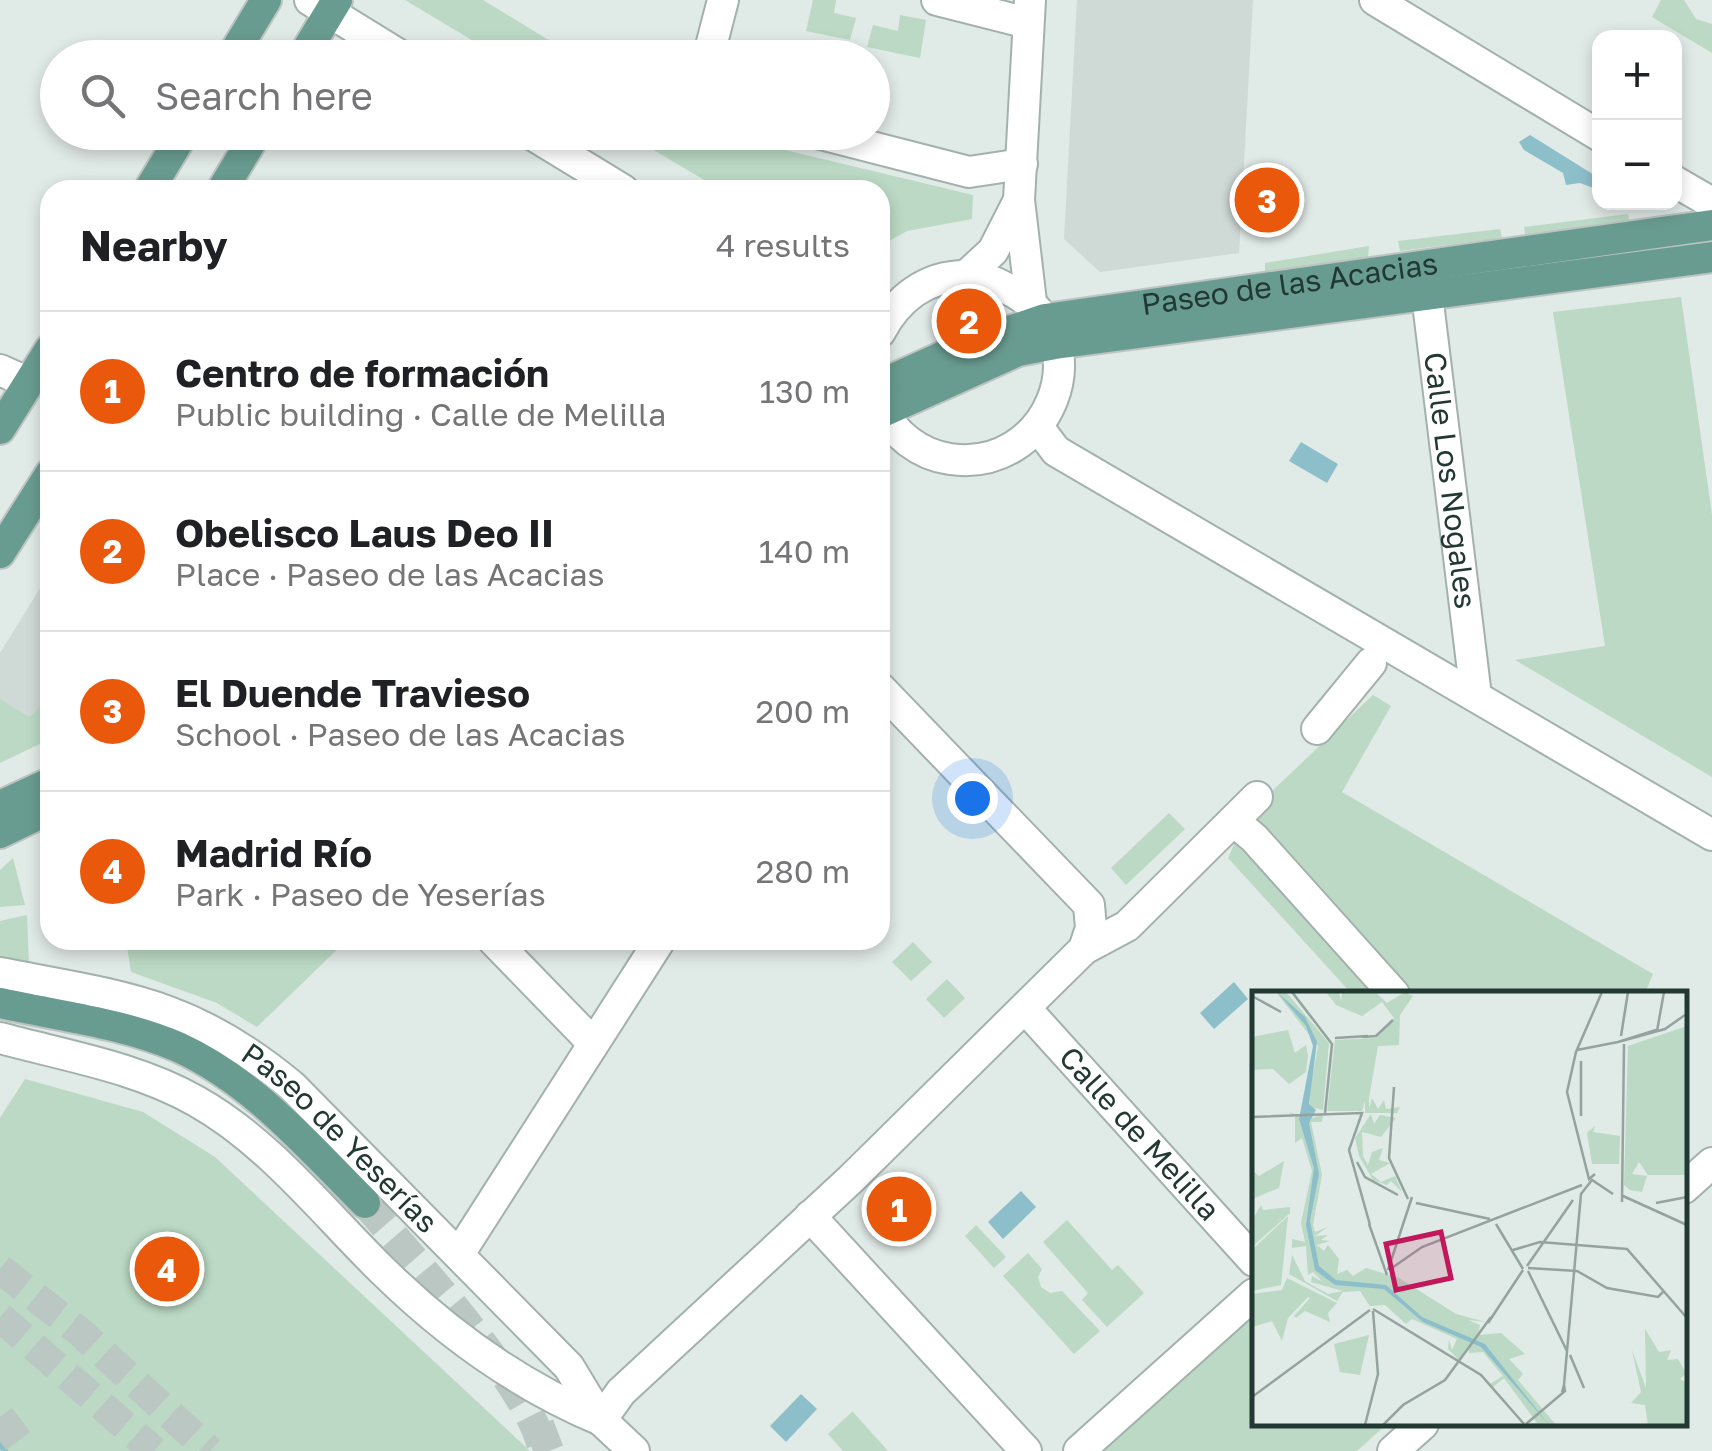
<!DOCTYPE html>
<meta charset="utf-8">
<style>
body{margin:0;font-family:"Golos Text",sans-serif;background:#f2f2f2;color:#202124}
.controls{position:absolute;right:30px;top:30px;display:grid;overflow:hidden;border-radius:20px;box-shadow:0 5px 15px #0003}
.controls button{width:90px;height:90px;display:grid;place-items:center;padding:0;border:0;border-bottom:2px solid #e0e0e0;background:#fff;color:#202124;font:50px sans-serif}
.you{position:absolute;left:972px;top:798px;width:35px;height:35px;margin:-25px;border:8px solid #fff;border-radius:50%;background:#1a73e8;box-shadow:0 0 0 15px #1a73e833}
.badge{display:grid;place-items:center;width:65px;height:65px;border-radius:50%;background:#ea580c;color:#fff;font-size:32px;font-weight:700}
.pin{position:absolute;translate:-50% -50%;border:5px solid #fff;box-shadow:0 2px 10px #0006}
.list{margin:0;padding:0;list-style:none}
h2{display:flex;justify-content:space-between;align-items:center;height:130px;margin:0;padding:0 40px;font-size:42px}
h2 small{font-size:32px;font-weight:400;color:#757577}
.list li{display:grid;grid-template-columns:65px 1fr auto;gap:30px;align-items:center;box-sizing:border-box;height:160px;padding:0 40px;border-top:2px solid #e0e0e0}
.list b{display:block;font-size:38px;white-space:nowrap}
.list p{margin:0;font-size:32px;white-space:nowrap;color:#757577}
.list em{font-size:32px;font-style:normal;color:#757577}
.icon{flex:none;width:55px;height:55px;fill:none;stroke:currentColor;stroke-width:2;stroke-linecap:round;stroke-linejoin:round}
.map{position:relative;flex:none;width:1712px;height:1451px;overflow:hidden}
.search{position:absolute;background:#fff;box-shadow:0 5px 15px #0003;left:40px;top:40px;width:850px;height:110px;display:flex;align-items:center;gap:25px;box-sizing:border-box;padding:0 35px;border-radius:55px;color:#757577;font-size:38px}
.panel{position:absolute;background:#fff;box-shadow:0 5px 15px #0003;left:40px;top:180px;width:850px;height:770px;border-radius:30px}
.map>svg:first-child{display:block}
.built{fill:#cfd9d5}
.green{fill:#bbd9c4}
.water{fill:#8dbfcb}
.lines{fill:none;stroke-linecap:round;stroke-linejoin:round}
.stream{stroke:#8dbfcb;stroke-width:6}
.major-tunnel{stroke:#bac7c2;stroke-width:30;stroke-dasharray:30 15;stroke-linecap:butt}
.highway-tunnel{stroke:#bac7c2;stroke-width:30;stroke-dasharray:30 15;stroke-linecap:butt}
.minor-casing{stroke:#a3b1ad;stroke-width:34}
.major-casing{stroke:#bdc4c2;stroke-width:34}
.minor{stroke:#fff;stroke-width:30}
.major{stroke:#699c90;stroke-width:30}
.labels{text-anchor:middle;stroke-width:10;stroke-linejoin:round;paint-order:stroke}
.street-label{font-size:30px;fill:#223933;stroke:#f0f7f4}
.inset-road{fill:none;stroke:#94a39e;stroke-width:2.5}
.view{fill:#c2185b;fill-opacity:0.15;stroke:#c2185b;stroke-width:5}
.inset-edge{fill:none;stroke:#223933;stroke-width:5}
</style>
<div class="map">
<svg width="1712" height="1451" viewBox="0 0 1712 1451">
<rect width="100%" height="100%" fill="#e0eae6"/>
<path class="built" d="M1077,0H1253L1239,253L1100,272L1064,239Z
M50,572V694L30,717L0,699V653Z"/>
<path class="green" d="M405,0H483L547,39L612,57H500Z
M813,0H836L834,13L856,18L850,40L806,31Z
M1661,0H1684L1696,19L1712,24V53L1652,17Z
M900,15L926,20L920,58L867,47L873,25L898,31Z
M625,133H714L973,195L972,219L907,231L880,246V190H721Z
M1628,214L1629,222L1525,235L1524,227Z
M1500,229L1502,238L1400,251L1398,241Z
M1369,246L1368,258L1265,273V263Z
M1681,297L1712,515V777L1515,660L1605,646L1553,312Z
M50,694V739L0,763V699L30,717Z
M1373,695L1391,706L1342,792L1653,974L1645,993H1351L1228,858L1247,815Z
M1169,813L1185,829L1126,885L1111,868Z
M13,858L25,905L0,907V870Z
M27,915L29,963L0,960V921Z
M126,940H347L257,1027L217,1003L131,972Z
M913,942L932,962L911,981L892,962Z
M947,979L965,998L944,1018L926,999Z
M25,1079L143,1112L215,1157L530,1451H0V1118Z
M1067,1220L1112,1270L1118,1265L1144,1293L1107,1327L1082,1300L1088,1293L1043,1242Z
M976,1225L1006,1257L994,1268L965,1236Z
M1028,1253L1042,1269L1038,1277L1041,1287L1050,1293L1062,1291L1100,1331L1074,1354L1003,1276Z
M1254,1314V1424H1387L1357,1451H1098Z
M853,1411V1412L888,1451H843L828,1434Z"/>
<path class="water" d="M1530,135L1599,178V190L1580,183L1566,185L1563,173L1524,150L1519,142Z
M1301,442L1338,464L1327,483L1289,461Z
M1234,982L1248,999L1214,1029L1200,1013Z
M1021,1191L1036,1207L1003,1239L988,1222Z
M801,1394L817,1409L786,1442L770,1426Z"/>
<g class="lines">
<path class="stream" d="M0,1444L5,1451"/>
<path class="major-tunnel" d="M365,1203C411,1257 532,1388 543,1451
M0,1317L154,1451"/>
<path class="highway-tunnel" d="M0,1269L80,1332L210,1451
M0,1417L26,1451
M539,1425L549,1451"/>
<g class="minor-casing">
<g id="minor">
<path d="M310,0L404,58"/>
<path d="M937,0L1028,23"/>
<path d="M1030,0L1019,200L1031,302"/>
<path d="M1375,0L1600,136"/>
<path d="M708,58L723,0"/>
<path d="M528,132L623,190"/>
<path d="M813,132L969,172L1022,164"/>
<path d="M1674,181L1712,203"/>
<path id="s1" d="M1424,270L1476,696"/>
<path d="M967,275L993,251L1019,200"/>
<path d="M880,332C897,299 926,276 965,276C984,276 999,284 1015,293C1103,344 1047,474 950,459C920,455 893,434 880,406"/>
<path d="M0,370L29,383"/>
<path d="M1038,427L1056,451L1712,835"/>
<path d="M1317,729L1371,663"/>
<path d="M1236,823L1254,838L1394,994"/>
<path d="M493,940L592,1042"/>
<path d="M1084,949L1127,926L1257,797"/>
<path id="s2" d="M0,973C124,997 191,1002 292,1086L569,1367L601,1420L634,1451"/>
<path id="s3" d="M1025,1008L1254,1261"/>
<path d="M0,1038C66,1056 136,1067 196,1101C269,1142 323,1212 382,1270C445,1332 520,1386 601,1420"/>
<path d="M1684,1188L1712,1163"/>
<path d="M810,1216L1026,1451"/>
<path d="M459,1254L660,940"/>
<path d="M601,1420L621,1392L851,1179L1084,949L1091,928L1089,905L880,688"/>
<path d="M1079,1451L1254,1294"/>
<path d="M1393,1451L1423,1424"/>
</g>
</g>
<g class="major-casing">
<g id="major">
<path d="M231,58L266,0"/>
<path d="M302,58L337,0"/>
<path d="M149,190L184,132"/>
<path d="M222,190L257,132"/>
<path id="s4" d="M880,385L968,345L1045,319L1712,225"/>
<path d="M880,413L1018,351L1055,344L1712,257"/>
<path d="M0,429L50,349"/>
<path d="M0,553L50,474"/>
<path d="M0,806L50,783"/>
<path d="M0,833L50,809"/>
<path d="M0,1003C58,1016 123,1023 178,1047C253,1081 308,1146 365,1203"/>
</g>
</g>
<use href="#minor" class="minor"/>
<use href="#major" class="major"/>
</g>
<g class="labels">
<g class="street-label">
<text dy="10" stroke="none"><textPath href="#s4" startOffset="425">Paseo de las Acacias</textPath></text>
<text dy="10" stroke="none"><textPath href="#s1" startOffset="212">Calle Los Nogales</textPath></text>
<text dy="10" stroke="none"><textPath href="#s3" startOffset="170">Calle de Melilla</textPath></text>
<text dy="10" stroke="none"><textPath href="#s2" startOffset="388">Paseo de Yeserías</textPath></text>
</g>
</g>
<g transform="translate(1252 991)">
<rect width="435" height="435" fill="#e0eae6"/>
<path d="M24,1H34L77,52L71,119L58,116V128L71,123L70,131H59L70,184L61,234L63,241L76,236L63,245L76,244L69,249L78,250L65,254L72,260L76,254L87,268L85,283L95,279L101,285L114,277L147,287L204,323L234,331L216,329L228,334L226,344L249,342L273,363L257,368L271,383L266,389L304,434H285L276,432H285L252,387L241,396L238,393L251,385L231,361L217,362V354L207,369L196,358L197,349L200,359L205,348L160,328L154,333L133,314L118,315L108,300L91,301L85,310L37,283L40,264L53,290L76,303L91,300L59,291L60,285L71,291L61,281L56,284L54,255L40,257V248L53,251L49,232L60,180L50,147L43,152V125L36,121L57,127L58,100L66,55ZM74,1H87L89,10L90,1H123L135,12L153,1L161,5L148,24L147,54L126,55L117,107V117L120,107L126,118L132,109L134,118L148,116L145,122H113V110L110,120H75L83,49L124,47L142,27L130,11L110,25L84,14ZM435,35V184H396L387,171L380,183L395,185L390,201L378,199L372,194L376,55ZM36,39L43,62L54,54L56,64L54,81L37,93L21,78L0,79V46ZM119,123L122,133L128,124L144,127L129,146L110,141L111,165L116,174L120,161L131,157L127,169L138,172L119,183L129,191L143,185L150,201L139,190L135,194L121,189L107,165L103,147ZM343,135L341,141L368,145L367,173H340L335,142ZM32,170L27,197L0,208L2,181L7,185ZM9,214L11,219L38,216V222L0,256V230ZM36,225L29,294L0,300V259ZM35,287L85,312L76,322L78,331L53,320L44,327L42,325L58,307L56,306L36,327L30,350L20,330L0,336V303L30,299ZM393,338L407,361L419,359L415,369L426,368L434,382L428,388L435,392V434H396L393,414L379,412L389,401L380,359L394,397ZM117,344L108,384L88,381L82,353Z" fill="#bbd9c4"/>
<path d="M25,1L53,26L65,51L57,113L64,119L57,132L67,183L58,230L67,275L84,289L134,294L170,326L233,353L297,434L229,356L171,331L132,298L83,294L63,279L54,234L62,177L47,128L61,55L54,35Z" fill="#8dbfcb"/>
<path class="inset-road" d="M40,1L80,53L73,122M0,5L29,21M404,39L366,51L413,38L433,24M405,40L412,1M369,45L376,1M111,46L124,45L141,29M83,47L116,45M325,59L366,51M329,70V125M142,96L137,167L156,208M0,126L110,122L97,159L118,234M105,171L113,186L146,204M343,183L337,188L315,101L324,61L350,1M371,205L435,234M370,211L372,53M164,212L238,228M404,212L435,206M117,233L135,284M244,233L271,278M261,259L288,251L375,258L435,327M275,275L321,209M276,277L325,280L355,297L406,306L412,300M136,279L160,206M137,279L170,256L330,194M276,280L315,360M121,318L229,384L272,433M236,332L271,279M318,364L332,397M312,394L329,203L340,189L361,203M0,406L118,319M274,433L313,400L312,394L310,401M113,434L126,383L121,320M131,434L151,414L193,389L239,326"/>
<path class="view" d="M189,241L199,287L144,299L134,253Z"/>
<rect width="435" height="435" class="inset-edge"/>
</g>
</svg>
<div class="controls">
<button>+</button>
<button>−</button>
</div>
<div class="you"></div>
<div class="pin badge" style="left:899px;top:1209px">1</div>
<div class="pin badge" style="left:969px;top:321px">2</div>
<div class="pin badge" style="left:1267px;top:200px">3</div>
<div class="pin badge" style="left:167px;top:1269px">4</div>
<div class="search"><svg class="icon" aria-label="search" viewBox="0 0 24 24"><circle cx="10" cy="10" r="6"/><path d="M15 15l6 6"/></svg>Search here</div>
<section class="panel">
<h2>Nearby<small>4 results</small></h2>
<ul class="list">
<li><span class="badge">1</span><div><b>Centro de formación</b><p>Public building · Calle de Melilla</p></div><em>130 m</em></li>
<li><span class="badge">2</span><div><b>Obelisco Laus Deo II</b><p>Place · Paseo de las Acacias</p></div><em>140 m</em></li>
<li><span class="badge">3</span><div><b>El Duende Travieso</b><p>School · Paseo de las Acacias</p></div><em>200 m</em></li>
<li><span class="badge">4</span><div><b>Madrid Río</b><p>Park · Paseo de Yeserías</p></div><em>280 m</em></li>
</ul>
</section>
</div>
